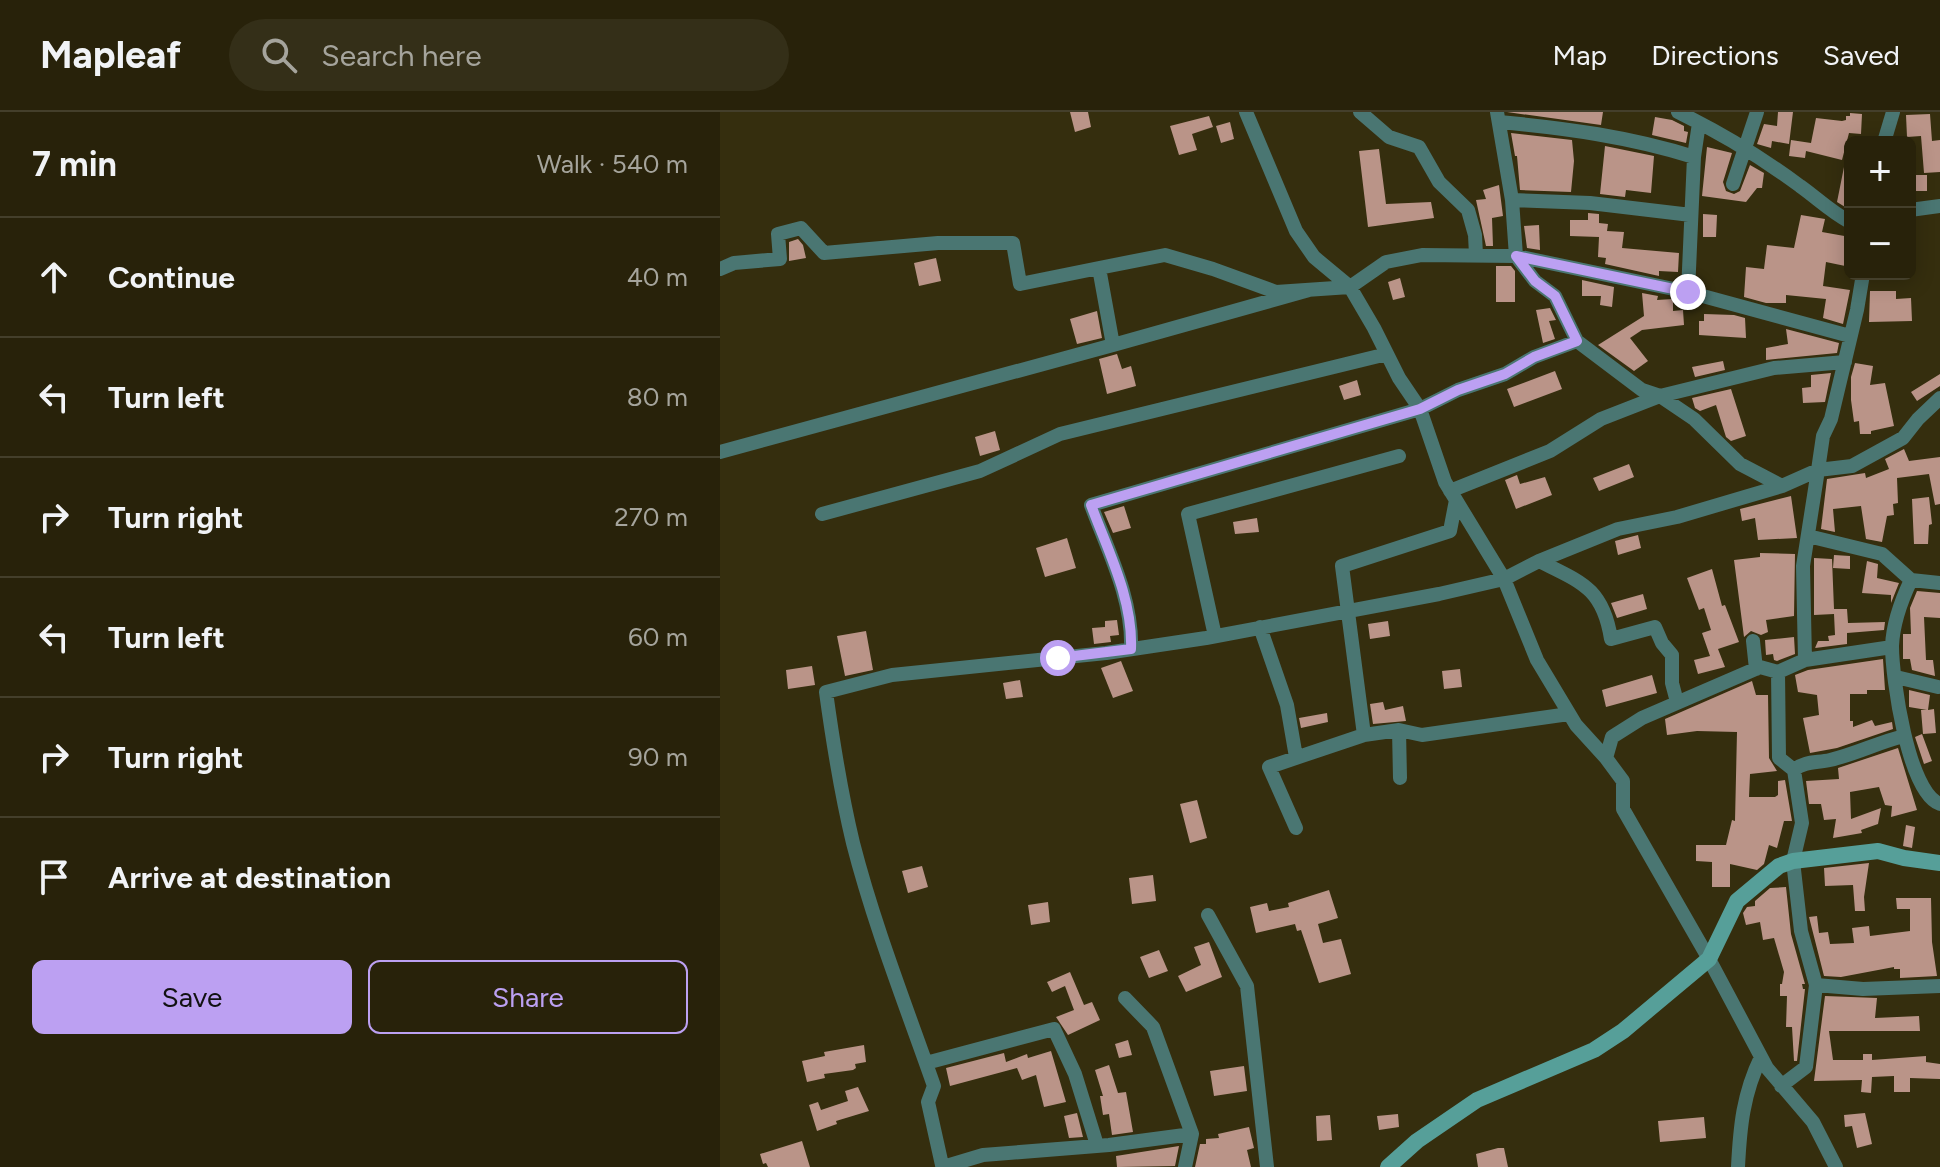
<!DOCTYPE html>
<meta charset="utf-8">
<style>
body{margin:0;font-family:Figtree,sans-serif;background:#342f18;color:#f1f3f6}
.controls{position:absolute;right:24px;top:24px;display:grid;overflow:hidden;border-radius:12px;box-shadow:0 4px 20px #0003}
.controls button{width:72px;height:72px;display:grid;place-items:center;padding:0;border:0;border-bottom:2px solid #443f2b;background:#28220a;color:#f1f3f6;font:40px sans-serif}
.stop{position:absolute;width:24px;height:24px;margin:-18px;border:6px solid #bca0f2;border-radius:50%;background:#fff}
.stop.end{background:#bca0f2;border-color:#fff;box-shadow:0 2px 8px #0008}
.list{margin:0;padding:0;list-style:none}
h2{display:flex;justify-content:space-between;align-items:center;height:104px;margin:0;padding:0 32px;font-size:34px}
h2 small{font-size:26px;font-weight:400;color:#a5a49c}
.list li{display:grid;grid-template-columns:52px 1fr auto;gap:24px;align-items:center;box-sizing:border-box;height:120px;padding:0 32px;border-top:2px solid #443f2b}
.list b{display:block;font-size:30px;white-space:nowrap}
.list em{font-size:26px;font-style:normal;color:#a5a49c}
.actions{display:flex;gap:16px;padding:24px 32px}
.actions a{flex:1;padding:18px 0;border:2px solid #bca0f2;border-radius:12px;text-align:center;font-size:28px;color:#bca0f2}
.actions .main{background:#bca0f2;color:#111}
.icon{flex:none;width:44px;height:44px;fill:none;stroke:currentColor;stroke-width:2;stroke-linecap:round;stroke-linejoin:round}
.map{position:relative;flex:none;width:1220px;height:1055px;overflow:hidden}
header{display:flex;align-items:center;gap:48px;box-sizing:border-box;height:112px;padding:0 40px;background:#28220a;border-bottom:2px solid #443f2b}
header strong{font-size:38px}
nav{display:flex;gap:44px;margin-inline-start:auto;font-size:28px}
.search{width:560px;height:72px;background:#342f18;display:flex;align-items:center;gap:20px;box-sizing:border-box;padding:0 28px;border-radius:44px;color:#a5a49c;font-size:30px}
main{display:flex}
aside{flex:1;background:#28220a}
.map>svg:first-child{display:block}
.building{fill:#ba9488}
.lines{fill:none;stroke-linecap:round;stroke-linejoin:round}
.street{stroke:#4a7672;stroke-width:14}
.secondary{stroke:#569f99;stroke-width:16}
.route{stroke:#bca0f2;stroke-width:10}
</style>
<header>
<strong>Mapleaf</strong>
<div class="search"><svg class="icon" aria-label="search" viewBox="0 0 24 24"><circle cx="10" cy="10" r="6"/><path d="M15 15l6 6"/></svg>Search here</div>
<nav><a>Map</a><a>Directions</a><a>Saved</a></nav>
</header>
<main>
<aside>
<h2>7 min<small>Walk · 540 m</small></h2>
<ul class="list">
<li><svg class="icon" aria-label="ahead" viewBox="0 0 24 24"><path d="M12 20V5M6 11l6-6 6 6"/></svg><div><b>Continue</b></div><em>40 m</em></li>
<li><svg class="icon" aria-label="left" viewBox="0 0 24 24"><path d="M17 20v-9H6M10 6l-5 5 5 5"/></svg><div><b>Turn left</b></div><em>80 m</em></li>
<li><svg class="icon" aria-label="right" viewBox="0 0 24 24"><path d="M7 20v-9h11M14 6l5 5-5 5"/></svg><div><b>Turn right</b></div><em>270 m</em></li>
<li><svg class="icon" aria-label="left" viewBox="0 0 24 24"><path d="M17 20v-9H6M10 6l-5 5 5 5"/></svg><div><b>Turn left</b></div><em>60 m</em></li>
<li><svg class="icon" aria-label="right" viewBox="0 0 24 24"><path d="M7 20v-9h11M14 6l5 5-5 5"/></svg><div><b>Turn right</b></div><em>90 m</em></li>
<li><svg class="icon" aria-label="arrive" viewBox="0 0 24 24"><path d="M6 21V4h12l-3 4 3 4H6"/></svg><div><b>Arrive at destination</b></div></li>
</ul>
<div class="actions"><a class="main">Save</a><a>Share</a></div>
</aside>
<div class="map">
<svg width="1220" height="1055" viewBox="0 0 1220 1055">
<rect width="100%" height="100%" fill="#352e0e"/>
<path class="building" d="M350,0H368L371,15L355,20Z
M787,0H883L881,13Z
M1058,0H1073L1069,32L1052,29L1051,36L1037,32L1044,12L1057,14Z
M1130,1L1142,2L1141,22L1129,21L1122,48L1086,39L1085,46L1069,44L1071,28L1091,31L1096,6L1122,9L1126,8V4H1130Z
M1210,2L1212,29L1220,28V60L1204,61L1201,24L1187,25L1186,3Z
M489,4L493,15L472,22L477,38L459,43L450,14Z
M935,5L952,8L964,14V19L968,20L966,31L932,23Z
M510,10L514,27L501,31L496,14Z
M791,21L852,28L854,49L851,80L800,78L797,44H795Z
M885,34L934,44L931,81L906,78L905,85L880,82Z
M987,35L1012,41L1003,70L1006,79L1014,82L1020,79L1030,53L1044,61L1042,76H1037L1026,90L982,84Z
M659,37L666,92L711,90L714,106L648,115L639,39Z
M1125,50H1130V98L1117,90Z
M1190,63H1207V79H1190Z
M779,73L783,104L772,106L773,134H766L756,88L766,87L763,78Z
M868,101L879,102V111L888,112L887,119L904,120L902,136L959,141L958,160L939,159V164L885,152L886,146L878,145L879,125L850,124V108H868Z
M983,102L997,103L996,125H983Z
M1081,103L1105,107L1102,120L1130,125V155L1106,150L1103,174L1130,178L1123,212L1103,206L1106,187L1066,183V191H1046L1024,185L1026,155L1044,157L1047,133L1074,136Z
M819,113L820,138L807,136L804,114Z
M78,127L83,133L86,146L69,149V130Z
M216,146L221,169L199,174L194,151Z
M776,154H791L795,159V190H776Z
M680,166L685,185L673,188L668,170Z
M862,168L894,175L892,195L880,193L881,184H862Z
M1150,179H1176V187L1191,186L1192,209L1149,210Z
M922,181L938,184L937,188L953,187V199L963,198L964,213L922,218L910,226L928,249L914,259L878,233L924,204Z
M830,196L836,208L829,209L835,227L823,231L816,198Z
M377,199L382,226L357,232L350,207Z
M984,202L1014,203L1025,206L1026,226L979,223V209H984Z
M1066,217L1119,231L1117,241L1046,248V236L1068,232Z
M397,242L402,257L411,254L416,274L387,282L379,247Z
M1003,249L1005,258L975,265L972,255Z
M1135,251L1153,254L1150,273L1165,271L1174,314L1151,319V322H1140L1139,309L1134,310L1131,288V265Z
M835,259L842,277L794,295L787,277Z
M1111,261L1105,290L1083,291L1082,276L1091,275V263Z
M1220,262V274L1197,289L1191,280Z
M637,268L641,283L624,288L619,274Z
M1011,277L1026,324L1011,329L1006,325L996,293L980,299L975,296L972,286Z
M275,319L280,338L260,344L255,325Z
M1184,337L1189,349L1220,345V392L1215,393L1209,362L1177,366L1178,391L1173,392L1174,403L1167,404L1162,430L1146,427L1141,394L1113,397L1115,420L1101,417L1107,367L1145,361L1146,366L1169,357L1165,347Z
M909,352L914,365L879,379L873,366Z
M797,363L800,372L825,365L832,383L796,397L785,368Z
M1071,384L1077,426L1038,428L1035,406L1022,409L1020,397Z
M1209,385L1212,412L1209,413L1208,432H1194L1192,387Z
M404,394L411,416L393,421L384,400Z
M537,406L539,420L515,422L513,410Z
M918,423L921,436L898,443L895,429Z
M347,426L356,456L325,465L316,436Z
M1040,441L1075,442L1074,504L1046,508L1048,520L1041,523L1031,519L1024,525L1014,448L1040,445Z
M1114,443L1130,444V457L1113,456Z
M1094,446L1112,447L1114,497H1127L1128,511L1165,510L1164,518L1127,521V532L1095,536L1098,529H1109L1108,524L1115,523L1114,502L1094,503Z
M1147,449L1158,452L1157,466L1179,471L1171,491V483L1142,481Z
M992,457L1002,494L1005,493L1019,530L998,537L1005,555L978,562L974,548L990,544L982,521L991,518L984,496L979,498L967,466Z
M1197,479L1220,481V506L1204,505L1206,548H1213L1215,564L1192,558L1190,547H1183V522H1191L1190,496Z
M923,482L927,497L897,506L891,491Z
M397,508L399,523L390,524L391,530L374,532L372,516L385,515V509Z
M668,509L670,524L650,527L648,512Z
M146,519L153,558L125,564L117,524Z
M1074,525L1075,542L1057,549L1054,548L1053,542L1046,543L1045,528Z
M1163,547L1165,578H1147V582H1130V609H1133V615L1152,608L1155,614L1172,610L1173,617L1117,636L1090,641L1083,606L1099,603L1097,583L1078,580L1075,563L1088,558Z
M401,549L413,579L393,586L381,556Z
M92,554L95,573L68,577L66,558Z
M740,557L742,575L724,577L722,559Z
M932,563L937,581L886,595L882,578Z
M300,568L303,585L286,587L283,571Z
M1032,569L1036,583H1048L1049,646L1057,659L1030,662L1029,685H1055L1058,683V669L1065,668L1072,709H1064L1057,736L1049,733L1044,752L1037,758L1010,752V775H992V750L976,749V733H1006L1012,708L1015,709L1017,620L977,619L947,623L945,607Z
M1189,578L1210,583L1208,598L1214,597L1216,621L1203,622L1201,598H1207L1189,595Z
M663,590L665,598L683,594L686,609L653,612L650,592Z
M607,601L608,610L581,616L579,606Z
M1202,622L1212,649L1204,652L1195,625Z
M1178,636L1197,698L1171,705L1172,694L1165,693L1159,675L1130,680L1131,707L1161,696L1158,712L1141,718L1142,721L1113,726L1116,707L1104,708L1101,692H1089L1086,669L1119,667L1118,656Z
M477,688L487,726L470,731L460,692Z
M1186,713L1195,715L1192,736L1183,734Z
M1149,751L1144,785L1145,799H1135L1133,773L1105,774L1104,756Z
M202,754L208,775L188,781L182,759Z
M433,763L436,789L412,792L409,766Z
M1066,775L1071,822L1085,872H1082L1083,877H1085L1077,949H1074L1072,915H1066L1067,884H1060V872H1062L1064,860L1054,826L1043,828L1040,810L1026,813L1023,801L1027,795L1035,794V789L1050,776Z
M609,778L618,806L598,812L603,831L621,827L631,862L599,871L581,818L577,819L575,812L536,821L530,795L547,791L549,799L569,795L568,791Z
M1176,786H1211L1212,830L1217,864L1180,866V857H1174V855L1121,865L1104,864L1089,805L1097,804L1099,821L1108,820L1110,832L1134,831L1132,816L1149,814L1150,824L1190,819V797H1177Z
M328,790L330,810L311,813L308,793Z
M489,830L502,865L466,880L458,864L481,853L474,835Z
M439,838L448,859L429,866L420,845Z
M350,860L364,893L372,890L380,908L348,923L336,905L354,898L345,874L332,880L327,870Z
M1105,884L1157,886L1155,906L1199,904L1200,919H1109L1113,948H1143V942H1152V948L1206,944V950L1220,952V967L1190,966V980H1174V964L1152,965L1151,981L1141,980L1142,968L1094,969Z
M408,928L412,943L399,946L395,932Z
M144,933L146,950L135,952L136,956L133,958L104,962L105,966L87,970L82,949L105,944L104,940Z
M331,939L346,990L324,995L316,963L302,968L297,956L230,974L226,956L284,941L286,950L307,942L308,946Z
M389,953L398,981L406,980L413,1020L392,1023L389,1002L383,1003L380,984H383L375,958Z
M524,954L527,979L494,984L490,959Z
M138,975L149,999L116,1009L117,1012L97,1019L89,993L98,990L101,998L128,989L125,979Z
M357,1001L363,1025L349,1026L344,1004Z
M1145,1001L1152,1032L1137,1036L1132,1014L1125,1015L1124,1003Z
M678,1002L679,1015L659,1018L657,1004Z
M610,1003L612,1028L597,1029L596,1004Z
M984,1005L986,1026L940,1030L938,1009Z
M529,1015L534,1036L527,1038L531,1055H475L480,1032H486V1027L499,1026L498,1022Z
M82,1029L90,1055H48L46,1051L43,1052L40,1042Z
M459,1034L455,1054L397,1055L396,1044Z
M778,1036H784L788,1055H758L756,1042Z"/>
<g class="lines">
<path class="street" d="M526,0L576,119L594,145L630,175L654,216L679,266L700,297L725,370L784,467L817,548L856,613L886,646
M640,0L669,25L699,35L719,70L748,98L755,123L756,143
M777,0L792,88L796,144L815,169L835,184L857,229L922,278L940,284L974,307L1020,352L1062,374
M958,0C1001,21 1041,45 1080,74C1097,86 1111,100 1130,110
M779,10C845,16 911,25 974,45
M1164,30L1173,0
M1013,72L1037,0
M792,88L870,91L971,103
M1190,98L1220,94
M0,157L14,151L60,147L58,122L81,116L104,141L218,131H293L300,172L379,156
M589,178L393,233L379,156L445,143L493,157L556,180L630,175L666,150L702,143L796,144L968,180L1130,224
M968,180L974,45L979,11
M0,340L393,233
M730,379L830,339L881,307L940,284L1054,256L1125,250
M102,402L260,359L340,322L667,242
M1088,424L1162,442L1191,468L1220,471
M819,449C861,470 883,476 891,527L935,515L942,531L952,543V571L957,590
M1191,468C1181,489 1173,510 1172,534C1172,565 1188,681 1220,692
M540,515L567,593L576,645
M495,524L468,402L679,344
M1033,529L1036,557
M411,537C413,487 388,439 371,393L700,297L738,278L785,262L814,245L857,229
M1085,548L1172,535
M1058,560L1059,646L1074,658C1084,649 1097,651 1110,648C1136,642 1159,630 1184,624
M1176,565L1218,575
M679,618L702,623L849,602
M680,666L679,618L644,623L622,454L730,419L736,388
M576,716L549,655L644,623
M488,803L527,874L547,1055
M1096,873L1143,877L1220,874
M405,886L433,915L472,1022L465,1055
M206,951L334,917L355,962L377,1033
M1061,974L1086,955L1096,873L1081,819L1073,749L1082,711L1074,658
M222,1053L208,990L214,974C186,894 154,813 133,731C121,681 113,631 106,580L172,563L386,541L486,526L719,482L784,467L819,449L898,417L957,405L1062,374L1098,358L1103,324L1111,307L1137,198L1143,162
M223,1055L263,1043L389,1033L472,1022
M1018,1055C1020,1015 1023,982 1041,945
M1116,1055L1093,1010L1047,956L989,847L903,697V669L886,646L892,625L922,606L1040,555L1058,560L1085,548L1083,454L1098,358L1132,354L1183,326L1198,307L1220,286"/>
<path class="secondary" d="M668,1055L697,1029L757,988L874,938L903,919L989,847L1017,789L1059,754L1073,749L1158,739L1184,746L1220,751"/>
</g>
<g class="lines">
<path class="route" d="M338,546L411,537C413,487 388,439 371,393L700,297L738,278L785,262L814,245L857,229L835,184L815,169L796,144L968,180"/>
</g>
</svg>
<div class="controls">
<button>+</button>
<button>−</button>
</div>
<div class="stop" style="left:338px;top:546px"></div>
<div class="stop end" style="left:968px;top:180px"></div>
</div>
</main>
